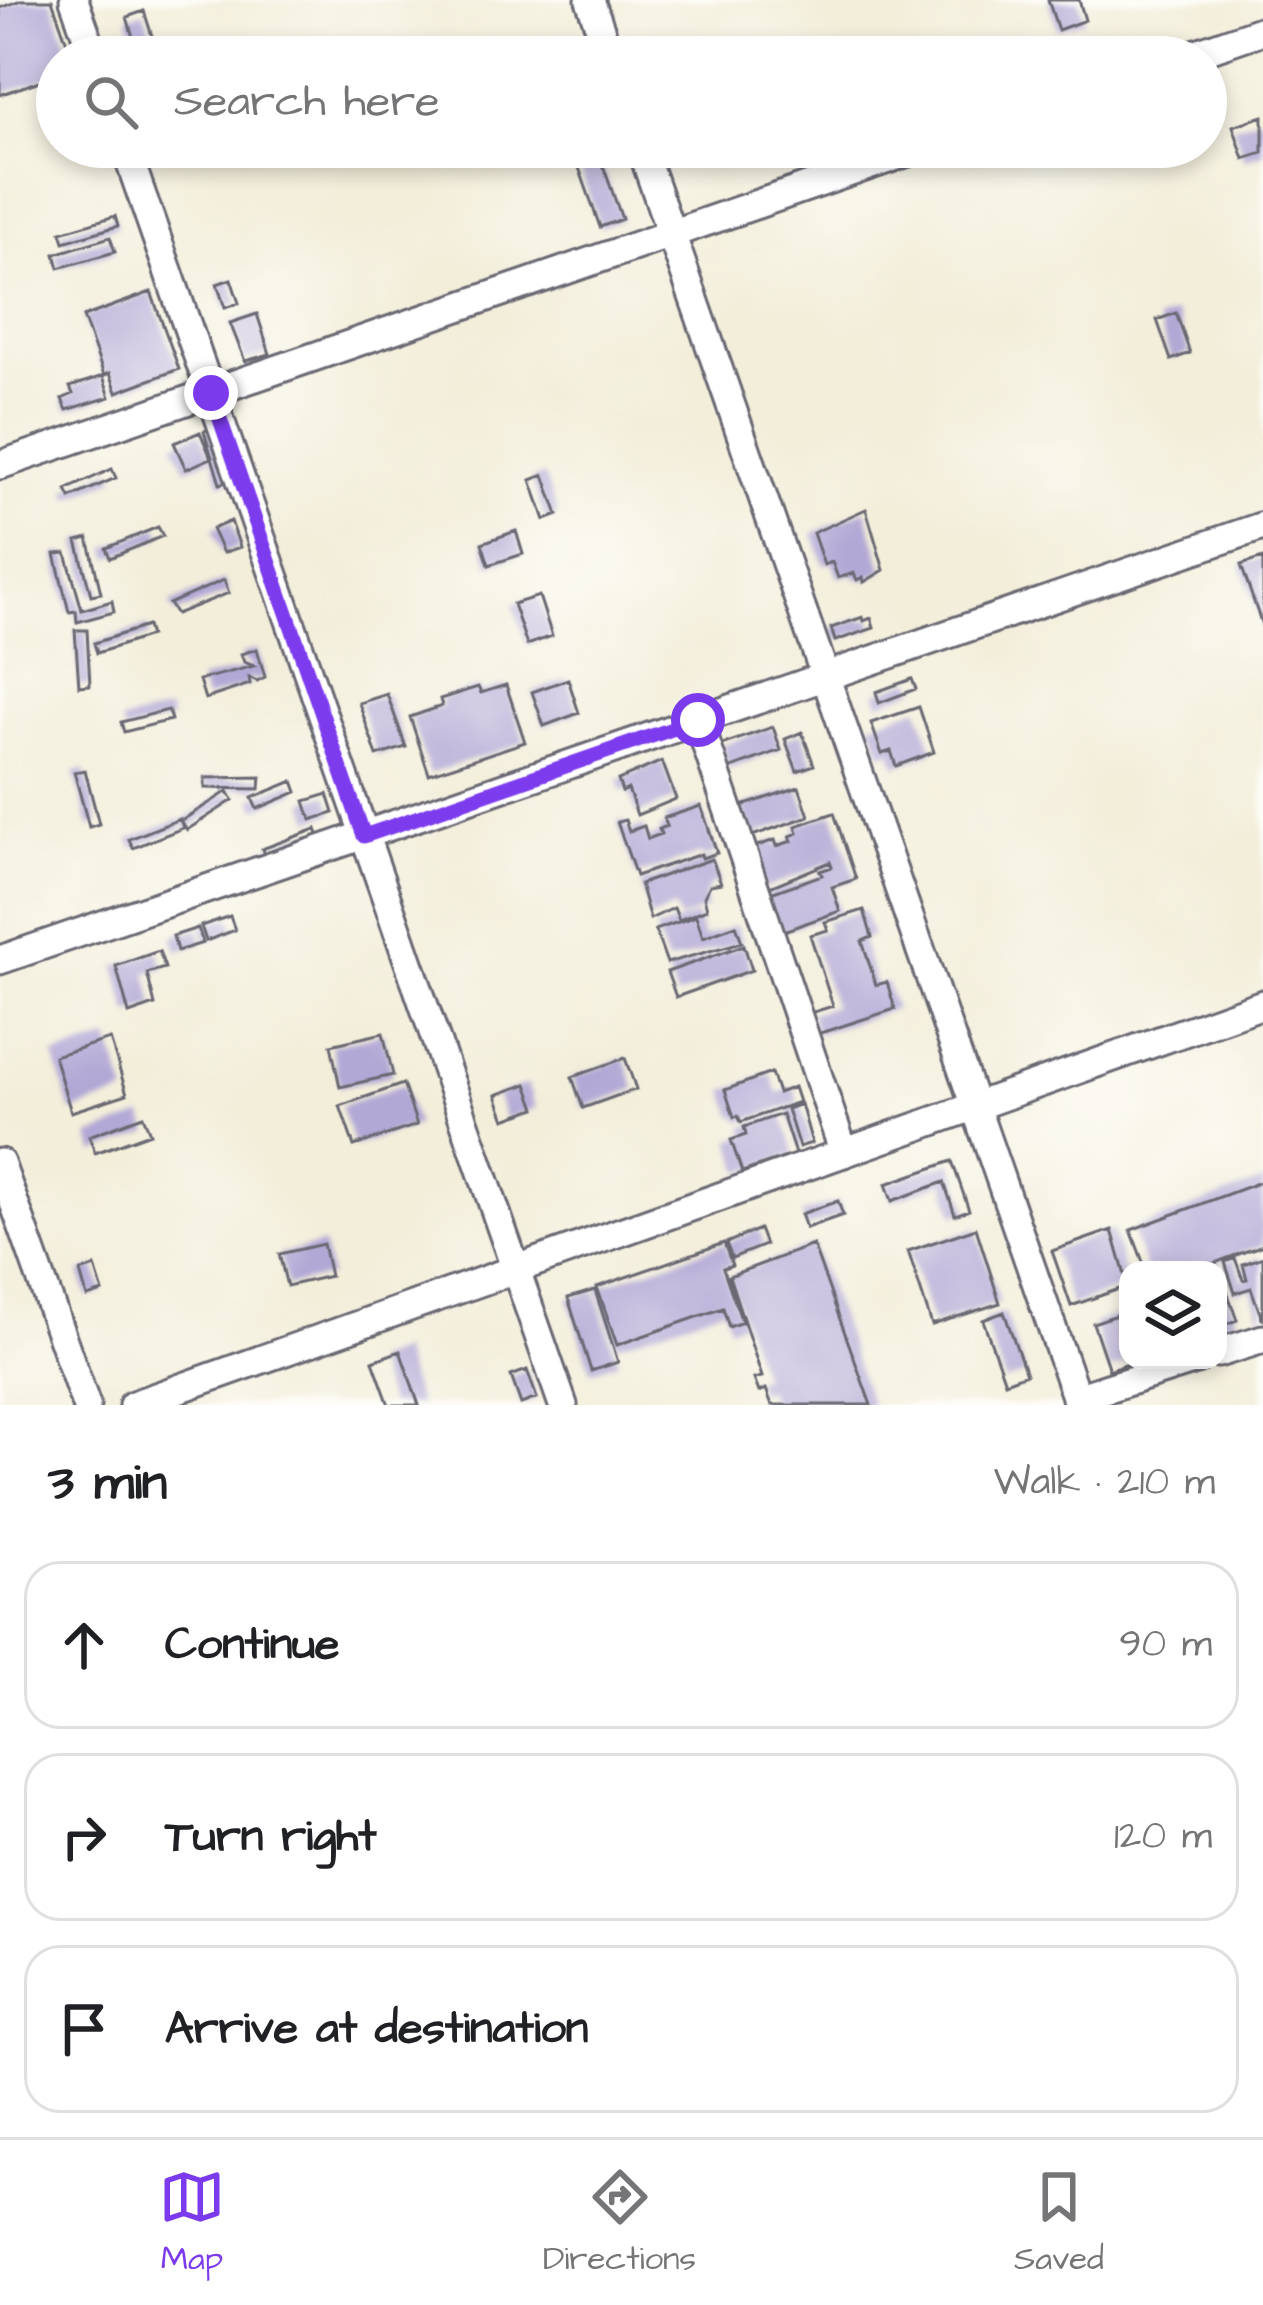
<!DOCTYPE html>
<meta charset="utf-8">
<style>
body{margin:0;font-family:"Architects Daughter",sans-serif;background:#f2f2f2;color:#202124}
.controls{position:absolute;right:36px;bottom:36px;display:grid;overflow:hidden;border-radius:24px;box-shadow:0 6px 18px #0003}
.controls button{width:108px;height:108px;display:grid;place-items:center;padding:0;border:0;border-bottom:3px solid #e0e0e0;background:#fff;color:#202124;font:60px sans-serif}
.stop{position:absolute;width:36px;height:36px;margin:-27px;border:9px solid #7c3aed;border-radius:50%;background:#fff}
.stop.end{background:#7c3aed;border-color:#fff;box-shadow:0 3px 12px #0008}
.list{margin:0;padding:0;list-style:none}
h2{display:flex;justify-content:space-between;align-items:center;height:156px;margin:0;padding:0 48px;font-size:51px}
h2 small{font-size:39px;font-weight:400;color:#757577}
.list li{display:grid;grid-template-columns:78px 1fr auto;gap:36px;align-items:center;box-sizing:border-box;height:168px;margin:0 24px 24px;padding:0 24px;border:3px solid #e0e0e0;border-radius:36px}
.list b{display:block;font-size:45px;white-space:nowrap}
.list em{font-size:39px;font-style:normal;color:#757577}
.icon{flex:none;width:66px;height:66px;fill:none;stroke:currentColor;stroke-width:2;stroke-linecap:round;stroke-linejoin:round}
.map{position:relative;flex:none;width:1263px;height:1405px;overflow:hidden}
.search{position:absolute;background:#fff;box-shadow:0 6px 18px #0003;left:36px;right:36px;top:36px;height:132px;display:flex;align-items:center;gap:30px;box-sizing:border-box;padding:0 42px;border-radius:66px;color:#757577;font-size:45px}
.sheet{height:732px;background:#fff}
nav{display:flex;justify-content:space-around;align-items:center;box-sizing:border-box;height:168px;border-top:3px solid #e0e0e0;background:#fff;font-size:33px;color:#757577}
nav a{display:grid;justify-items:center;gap:6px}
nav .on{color:#7c3aed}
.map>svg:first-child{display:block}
.building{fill:#b2a8d6}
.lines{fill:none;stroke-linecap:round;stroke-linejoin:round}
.minor-casing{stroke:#6b6973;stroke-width:33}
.minor{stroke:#fff;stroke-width:27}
.route{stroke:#7c3aed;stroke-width:15}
</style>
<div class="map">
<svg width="1263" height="1405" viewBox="0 0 1263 1405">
<rect width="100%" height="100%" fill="#fdfcf7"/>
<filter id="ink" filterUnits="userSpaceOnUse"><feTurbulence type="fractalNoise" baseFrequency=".00833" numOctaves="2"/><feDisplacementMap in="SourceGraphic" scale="24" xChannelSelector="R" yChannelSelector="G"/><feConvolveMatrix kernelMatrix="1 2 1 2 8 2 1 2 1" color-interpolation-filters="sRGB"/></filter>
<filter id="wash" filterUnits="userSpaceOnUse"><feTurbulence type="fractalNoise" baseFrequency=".004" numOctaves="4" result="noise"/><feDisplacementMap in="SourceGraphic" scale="48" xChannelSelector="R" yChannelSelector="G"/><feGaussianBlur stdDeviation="2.7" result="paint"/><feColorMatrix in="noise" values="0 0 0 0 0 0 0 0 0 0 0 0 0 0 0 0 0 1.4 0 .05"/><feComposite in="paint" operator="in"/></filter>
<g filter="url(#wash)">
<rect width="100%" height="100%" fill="#f3eeda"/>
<g id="blocks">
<path class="building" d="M21,0H52L72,57H57V75L0,95V8Z
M1048,0H1079L1085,20L1058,30Z
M144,11L153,39L135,44L127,17Z
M1263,116V153L1244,159L1233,126Z
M599,154L622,219L600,227L577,162Z
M115,216L118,226L64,242L61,232Z
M110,237L115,252L59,268L55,254Z
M231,279L239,303L225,308L217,284Z
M151,292L179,369L117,392L110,373L104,375L83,317Z
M1176,313L1190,353L1171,360L1157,320Z
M257,314L270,354L245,361L230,323Z
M103,376L110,397L67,410L62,399L73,394L70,387Z
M214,428L230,481L220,484L204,431Z
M200,432L211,458L186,469L174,443Z
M112,469L116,478L70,498L66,490Z
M544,475L558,515L545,520L531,480Z
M866,509L884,570L864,582L863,577L857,580L854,573L838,578L832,562L824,565L813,533Z
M231,521L240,547L223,553L212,529Z
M158,527L163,536L110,558L106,548Z
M516,531L523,554L489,565L482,543Z
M88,538L101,593L91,595L77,541Z
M66,553L82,610L112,601L114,612L77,622L76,611L69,612L55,554Z
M1263,558V625H1262L1241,565Z
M224,580L229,593L176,614L169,604Z
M539,596L552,636L527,645L513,604Z
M863,617L864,621L871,618L874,628L835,641L831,628Z
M147,626L150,636L97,653L94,643Z
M75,630H87L90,685L79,686Z
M257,649L265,677L257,681L249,677L250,684L205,699L199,680L254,666L244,662L241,654Z
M568,679L579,713L544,726L532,692Z
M912,679L916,689L879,703L876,692Z
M506,685L525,742L429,774L410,717L442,706L440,699L478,687L481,693Z
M387,694L406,747L377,756L359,703Z
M919,707L934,752L896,766L891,751L882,754L871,723Z
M168,710L171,720L124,732L121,722Z
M773,727L781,750L729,769L721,745Z
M802,732L814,765L797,771L785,739Z
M662,761L676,799L637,815L628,789L622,792L618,780Z
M85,770L99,824L89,827L74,772Z
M261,777L260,789L205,788V778Z
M293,781L297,792L257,809L252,798Z
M799,787L809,816L752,836L742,806Z
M228,791L233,800L187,830L181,821Z
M328,794L334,813L311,820L305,801Z
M701,806L717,853L702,858L701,854L636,876L617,822L625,820L629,831L644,826L648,839L661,834L659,829L667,826L664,818Z
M834,813L856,879L832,887L840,911L778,933L765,895L822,875L820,871L832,867L830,862L765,889L751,848L775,840L777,846L792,841L790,836L798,833L796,826Z
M180,819L183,828L133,848L129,839Z
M316,829L319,837L265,858L262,849Z
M712,859L721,883L710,885L704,897L707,909L679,920L674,908L650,919L640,884Z
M864,910L872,937L862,941L876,985L887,982L895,1009L817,1034L810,1013L833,1006L810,935L828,930L825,922Z
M230,916L235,930L206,941L201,926Z
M696,916L703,937L736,925L742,942L667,963L655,930Z
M198,928L203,943L177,951L173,936Z
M744,945L752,970L676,997L667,972Z
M159,951L165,968L147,973L155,1005L129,1014L116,966Z
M383,1033L393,1075L340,1087L331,1045Z
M110,1039L127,1094L71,1112L54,1056Z
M625,1058L636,1089L583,1108L572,1077Z
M771,1073L778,1093L794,1087L799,1102L741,1122L738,1116L734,1117L725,1090Z
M403,1084L417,1125L354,1146L340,1106Z
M527,1084L536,1108L505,1119L496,1095Z
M801,1104L812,1143L799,1147L787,1109Z
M782,1114L795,1154L742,1172L731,1140L746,1135L744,1127Z
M143,1116L150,1133L95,1153L89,1136Z
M952,1161L969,1210L955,1215L944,1182L892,1201L886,1184Z
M1263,1181V1245L1196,1270H1146L1131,1230Z
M838,1201L843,1215L806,1228L801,1214Z
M976,1228L1000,1303L932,1325L908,1251Z
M759,1229L765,1245L732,1258L726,1243Z
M1112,1230L1128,1286L1071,1306L1052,1251Z
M724,1243L732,1265L723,1268L742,1322L729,1327L723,1308L617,1345L597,1287Z
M323,1244L330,1276L287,1286L279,1254Z
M813,1245L871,1405H772L766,1389L759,1392L754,1379L762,1377L729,1276Z
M1263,1257V1319H1262L1251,1288L1235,1293L1225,1262L1235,1258L1243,1280L1247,1279L1243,1264Z
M1218,1266L1237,1320L1218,1327Z
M95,1267L103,1292L87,1297L80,1272Z
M595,1290L618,1362L591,1371L568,1298Z
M1128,1311V1363L1109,1370L1093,1323Z
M1004,1312L1026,1374L1005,1382L983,1320Z
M400,1351L419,1405H389L373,1361Z
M527,1370L537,1398L521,1404L511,1376Z"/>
</g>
</g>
<g filter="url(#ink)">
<use href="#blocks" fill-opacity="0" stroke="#6b6973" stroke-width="3"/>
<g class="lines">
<g class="minor-casing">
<path id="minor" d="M74,0L94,57
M590,0L610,57
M1185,57L1263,30
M125,147L563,1405
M641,147L1079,1405
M0,465L923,147
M698,720L844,1153
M0,960L1263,526
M0,1163L86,1405
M1218,1353L1263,1339
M1076,1398L1196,1360
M133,1405L1263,1004"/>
</g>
<use href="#minor" class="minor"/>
</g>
</g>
<g class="lines" filter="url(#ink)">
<path class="route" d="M211,393L364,836L698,720"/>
</g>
</svg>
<div class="controls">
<button><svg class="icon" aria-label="layers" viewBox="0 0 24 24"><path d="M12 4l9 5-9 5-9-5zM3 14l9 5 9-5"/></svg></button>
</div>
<div class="stop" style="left:698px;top:720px"></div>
<div class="stop end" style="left:211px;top:393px"></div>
<div class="search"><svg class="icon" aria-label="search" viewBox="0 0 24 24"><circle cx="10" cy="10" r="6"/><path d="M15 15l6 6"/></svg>Search here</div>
</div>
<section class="sheet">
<h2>3 min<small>Walk · 210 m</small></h2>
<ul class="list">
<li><svg class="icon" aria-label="ahead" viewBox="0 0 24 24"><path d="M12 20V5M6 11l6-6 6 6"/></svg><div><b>Continue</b></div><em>90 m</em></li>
<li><svg class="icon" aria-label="right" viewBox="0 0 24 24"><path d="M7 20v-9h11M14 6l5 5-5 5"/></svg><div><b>Turn right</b></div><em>120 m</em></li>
<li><svg class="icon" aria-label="arrive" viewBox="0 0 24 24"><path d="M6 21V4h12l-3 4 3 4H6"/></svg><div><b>Arrive at destination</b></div></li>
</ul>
</section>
<nav>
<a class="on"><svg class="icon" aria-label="map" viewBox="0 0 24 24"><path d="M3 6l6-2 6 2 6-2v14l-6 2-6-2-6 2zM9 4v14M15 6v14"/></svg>Map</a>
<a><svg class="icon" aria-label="directions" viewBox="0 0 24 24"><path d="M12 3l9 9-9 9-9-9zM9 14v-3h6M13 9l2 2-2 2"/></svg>Directions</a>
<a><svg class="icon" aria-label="saved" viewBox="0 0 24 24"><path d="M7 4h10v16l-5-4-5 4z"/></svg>Saved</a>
</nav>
